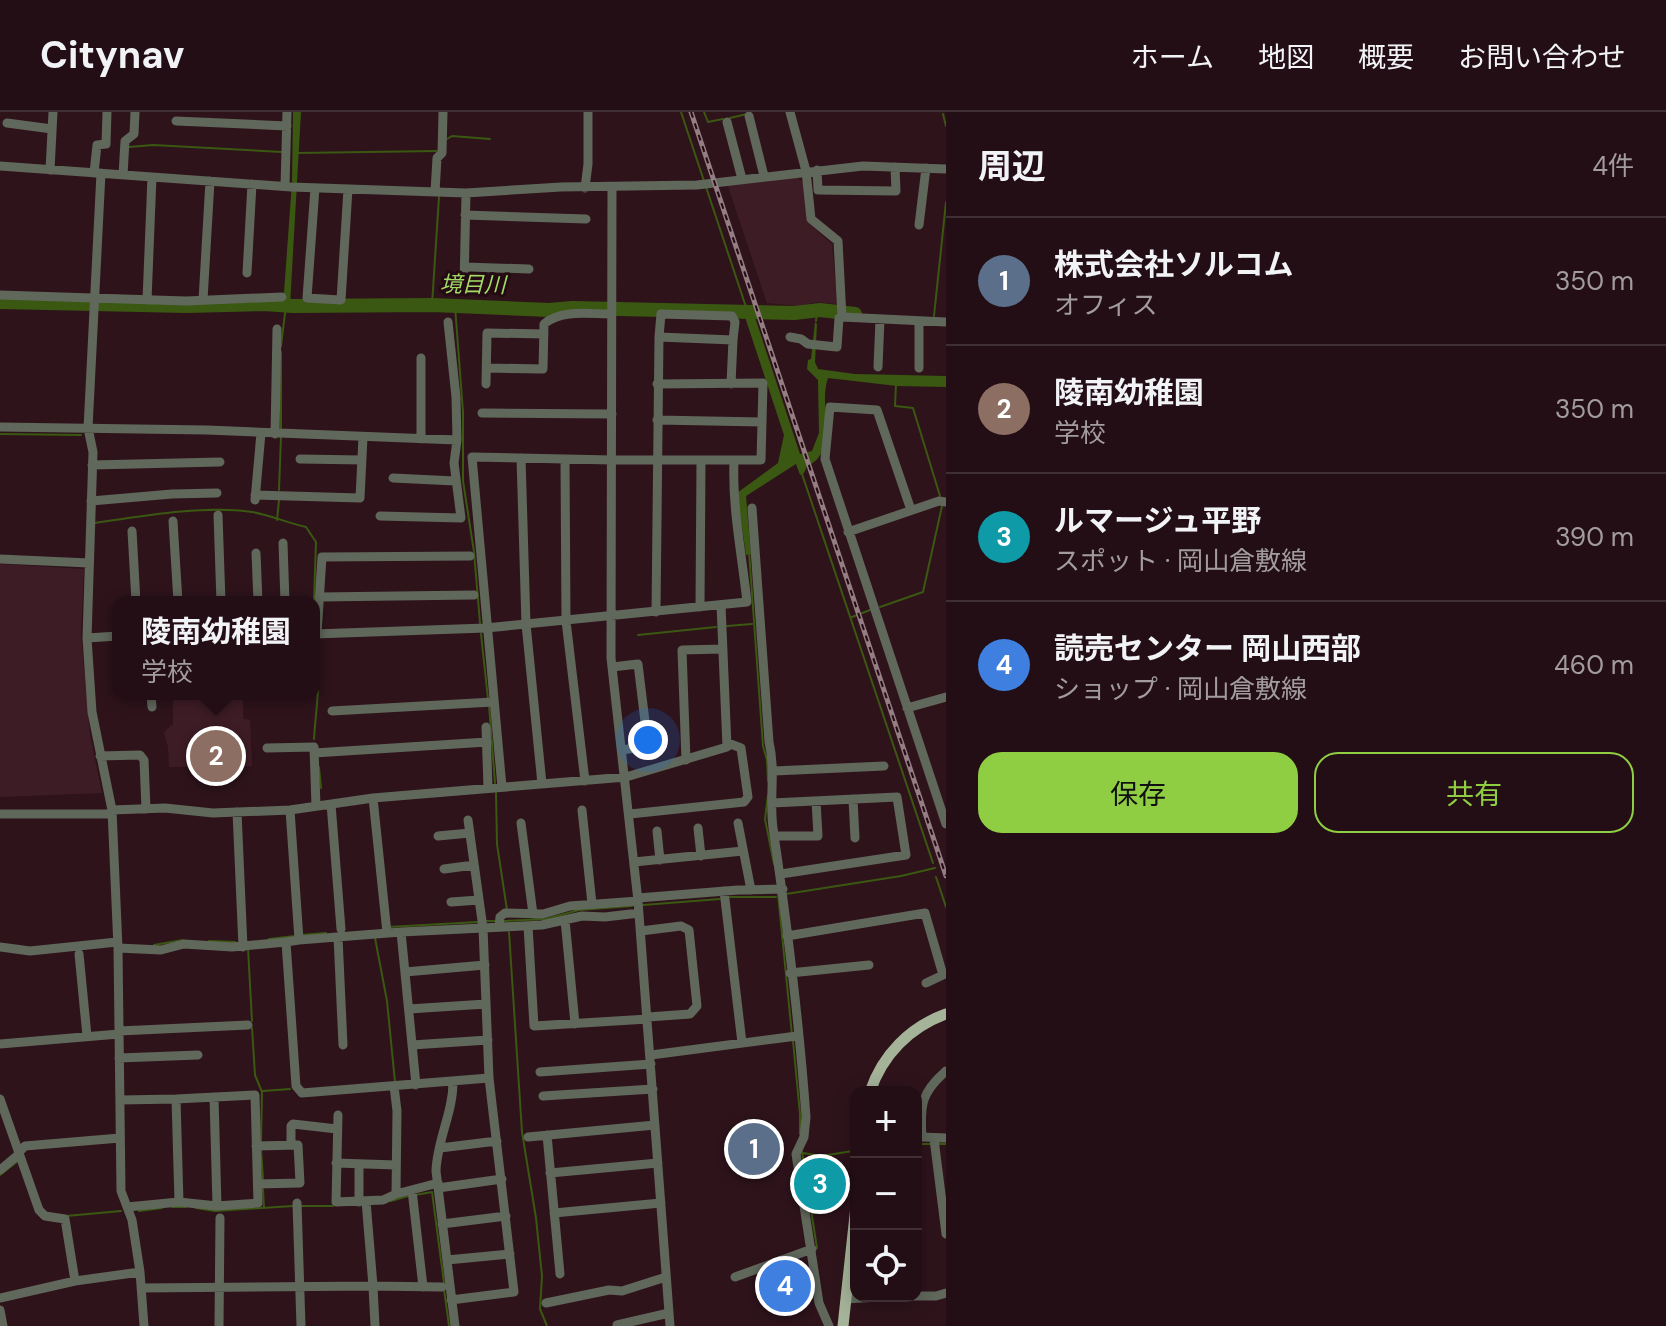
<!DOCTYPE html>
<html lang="ja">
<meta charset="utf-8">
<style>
body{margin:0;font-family:"DM Sans","Noto Sans JP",sans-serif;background:#2a171d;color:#f1f3f6}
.controls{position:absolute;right:24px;bottom:24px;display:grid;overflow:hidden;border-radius:16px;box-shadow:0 4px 20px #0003}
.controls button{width:72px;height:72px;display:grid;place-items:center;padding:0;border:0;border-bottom:2px solid #3f2e34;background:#220e14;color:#f1f3f6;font:40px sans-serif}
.you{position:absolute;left:648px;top:628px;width:28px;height:28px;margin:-20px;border:6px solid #fff;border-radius:50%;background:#1a73e8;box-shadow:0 0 0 12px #1a73e833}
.badge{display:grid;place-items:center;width:52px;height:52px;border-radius:50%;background:#8fcd42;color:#fff;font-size:26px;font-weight:700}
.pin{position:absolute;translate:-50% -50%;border:4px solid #fff;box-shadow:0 2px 8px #0006}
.popup{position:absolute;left:112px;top:484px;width:208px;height:104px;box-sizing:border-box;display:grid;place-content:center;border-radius:16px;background:#220e14;filter:drop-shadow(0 2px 6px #0005);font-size:26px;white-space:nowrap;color:#a29ca0}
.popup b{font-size:30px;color:#f1f3f6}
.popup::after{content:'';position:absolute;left:50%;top:100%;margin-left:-16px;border:16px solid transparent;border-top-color:#220e14}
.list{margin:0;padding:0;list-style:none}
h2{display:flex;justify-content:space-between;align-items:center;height:104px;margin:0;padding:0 32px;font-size:34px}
h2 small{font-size:26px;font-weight:400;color:#a29ca0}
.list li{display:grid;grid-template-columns:52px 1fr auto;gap:24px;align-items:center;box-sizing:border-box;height:128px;padding:0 32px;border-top:2px solid #3f2e34}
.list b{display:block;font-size:30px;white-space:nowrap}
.list p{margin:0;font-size:26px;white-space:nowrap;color:#a29ca0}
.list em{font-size:26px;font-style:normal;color:#a29ca0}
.actions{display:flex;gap:16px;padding:24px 32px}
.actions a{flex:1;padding:18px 0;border:2px solid #8fcd42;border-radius:24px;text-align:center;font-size:28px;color:#8fcd42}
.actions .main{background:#8fcd42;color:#111}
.icon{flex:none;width:44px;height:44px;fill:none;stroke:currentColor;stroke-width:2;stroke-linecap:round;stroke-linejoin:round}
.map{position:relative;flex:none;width:946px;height:1214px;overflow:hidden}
header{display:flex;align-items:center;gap:48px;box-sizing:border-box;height:112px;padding:0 40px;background:#220e14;border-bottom:2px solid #3f2e34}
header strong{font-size:38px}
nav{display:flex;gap:44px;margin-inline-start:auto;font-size:28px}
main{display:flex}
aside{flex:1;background:#220e14}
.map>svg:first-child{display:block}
.built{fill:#3e1c26}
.water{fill:#3a5811}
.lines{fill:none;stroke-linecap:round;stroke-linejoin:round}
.stream{stroke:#3a5811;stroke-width:2}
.river{stroke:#3a5811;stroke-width:14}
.minor{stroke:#60675b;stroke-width:9}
.major{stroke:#a5b399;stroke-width:11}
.rail-casing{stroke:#947d83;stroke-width:5}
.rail{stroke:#240a12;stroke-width:2;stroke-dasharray:6;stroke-linecap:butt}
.labels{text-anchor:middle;stroke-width:6;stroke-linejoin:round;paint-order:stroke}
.water-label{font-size:22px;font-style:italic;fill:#a2da65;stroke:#240a12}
</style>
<header>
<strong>Citynav</strong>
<nav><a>ホーム</a><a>地図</a><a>概要</a><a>お問い合わせ</a></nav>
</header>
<main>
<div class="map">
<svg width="946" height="1214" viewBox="0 0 946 1214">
<rect width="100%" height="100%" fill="#2e131b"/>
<path class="built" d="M796,65L805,71L807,110L832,132L837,192L817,190L799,194L767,191L728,74Z
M0,452L84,457L81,523L90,623L102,681L0,685Z
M243,587V607L250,608L252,654L169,655L168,635L164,620L173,612V588Z"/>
<path class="water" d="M293,0H301L290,194H283L292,70Z
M743,199H753L800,342L812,339L819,321L818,268L807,257L808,248L811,247L815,210L817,212L815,250L818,257L855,262L946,264V275L897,274L828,266C818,292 839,341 807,354L804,361L800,363L796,352L746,384L751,442L746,443L737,381L778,351L784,323Z"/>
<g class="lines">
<path class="stream" d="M681,0L704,69
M704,0L708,10L723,7
M943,2L946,14
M730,6L747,2
M447,27L452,24L490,27
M129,35L153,33L282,40
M296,41L437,39
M706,75L747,198
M432,193L439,85
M455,194L463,300V369L474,440L480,511
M934,204L946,90
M816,209L817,199
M281,234L286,193
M896,272L895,294L913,296L940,384
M281,318V240
M0,322L81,323
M801,359L933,751
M279,378L281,324
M277,408L279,388
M95,411C142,404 204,393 252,400C270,403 288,411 306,415L316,430L314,490
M749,440L763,634L767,648L768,669
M880,495L923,480L942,394
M852,505L870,498
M727,514L752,512
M481,522L488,587
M638,523L716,515
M489,593L495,671
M314,627C316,593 323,561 314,527
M319,655L321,676
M496,681L497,732L507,798
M768,683L765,707L774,752
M936,765L946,795
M778,782L792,923
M786,782L901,764L935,756
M730,785H776
M643,793L720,787
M484,809H498
M504,809L546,807L579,798L632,794
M388,815L478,810
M509,820L522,1020L536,1106L542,1164L540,1197L547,1214
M301,823L326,821
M375,826L387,889L395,970
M269,827L295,824
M209,829L235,830
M154,833L183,828
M248,836L252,909
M252,916L255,963L262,980L261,1031
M793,929L800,1002V1022
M263,979L290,977
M916,1032H931
M937,1032H946
M261,1037L263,1067
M802,1040L817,1136
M803,1041L821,1044L853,1039
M0,1063L18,1049
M263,1077L264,1096
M415,1083L432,1080L444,1171
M391,1089L408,1084
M300,1094H333
M172,1095H186
M196,1096L215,1099L293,1094
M139,1099L162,1096
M66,1104L121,1099
M444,1177L449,1214"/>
<path class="river" d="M0,190L187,194L264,192L293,194L432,193L549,198L572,196L794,201L820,198L855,202"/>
<path class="minor" d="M790,0L806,59L811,107L838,129L842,205L946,210
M749,4L764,64
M176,9L287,14
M727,10L742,67
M7,11L52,17
M0,54L291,75L466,81L561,75L697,73L863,54L946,57
M50,58L53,0
M817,58L818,78L896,79L895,55
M94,61L97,33L106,32L107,0
M101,61L88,316L93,340L87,526L92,600L112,698L118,836L121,1079L132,1108L140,1160L144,1214
M123,63L125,29L134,22L135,0
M285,74L287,0
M612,75L611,546L638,789L670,1214
M315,76L307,186L341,188L348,77
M585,76L588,52V0
M435,80L437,46L442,41L443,0
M465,103L586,107
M919,113L926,56
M465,155L529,157
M247,161L252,72
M464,174L466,81
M0,183L186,189L282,185
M147,188L152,65
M203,188L210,69
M919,209V256
M659,225L661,202L732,204L735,210L733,228
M790,225L801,227L808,232L837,235L839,206L842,205
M878,255L880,207
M487,256L543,257L544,212C561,197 590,202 611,202
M486,272L487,221L544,222
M482,301L612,302
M657,308L762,310
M0,315L207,318L457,328
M275,322L277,217
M421,327V246
M521,346L526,512L542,672
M300,347L362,348
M565,347L566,509L585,669
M92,353L220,350
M393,366L455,369
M255,383L360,386L363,325
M255,388L261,321
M91,389L172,382L217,381
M752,396L769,630C776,659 769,687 773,716C787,811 799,908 806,1005L804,1025L796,1042L819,1191L829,1214
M911,398L877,298L830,295L825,347L946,712
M218,403L221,490
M380,404L461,406L454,351L457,328L456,285L448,210
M173,409L178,490
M132,419L136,490
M848,420L939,389L946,390
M283,431L285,490
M256,441L258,490
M0,447L89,451
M319,485L474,483
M700,495L701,349
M656,500L659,225L733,228L731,272
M314,522L486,516L747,490C742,443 732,396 734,349
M317,522L322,445L470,444
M87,526L118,524
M612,555L638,552L648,634L622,638
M151,582L152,595
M907,596L946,585
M332,599L493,590
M486,615L488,676
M267,636L314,635L316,694
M314,641L487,630
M100,644L140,643L144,648L146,697
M686,648L682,538L723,537
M774,659L884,654
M502,675L472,345L612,348H761L763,271L657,272
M373,686L387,821
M853,687L855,726
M772,691L897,685L906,743L781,762
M331,692L341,817
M112,698L165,696L213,701L290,698L373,686L626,665L727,635L721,493
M290,698L299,828L286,830L296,974L302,981L489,966
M582,698L592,792
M237,700L243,835
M0,702H112
M630,702L744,690L748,685L741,636L728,631
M468,708L483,816L542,813L582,804L605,805L639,801
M521,711L533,802
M738,711L751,778
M698,716L701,744
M657,719L660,748
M438,724L470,721
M774,724H818L816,689
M634,750L743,739
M444,757L474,753
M724,779L742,931
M638,786L738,778L783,777
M451,790L479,788
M565,808L575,912
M528,814L534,914L648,907
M499,815L500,805L505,801L543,802L570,794L638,789
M641,819L681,814L689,818L697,894L690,902L648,905
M787,824L925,801L943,863L926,871
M338,825L343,933
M299,828L401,820
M0,835L30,839L117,830
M118,836L161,838L184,832L232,835L286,830
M79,842L87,924
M405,860L485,853
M790,861L869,853
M409,897L486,892
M119,919L248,913
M0,932L119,922
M412,933L488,928
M651,943L797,924
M119,946L198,943
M946,959C921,981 920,993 922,1025L946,1026
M540,960L651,952
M453,970C453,1001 437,1028 436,1059L455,1214
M416,973L401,820L483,816L489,966L514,1180L451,1188
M394,974L397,999L396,1082
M255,983L258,1091L217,1094L179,1090L176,987Z
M543,984L653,977
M214,985L217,1094
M0,987L39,1098L45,1104L65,1107L75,1169
M120,988L176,987
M338,1003L336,1090L383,1088L396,1082L438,1071
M547,1023L560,1162
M528,1025L655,1013
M934,1027L946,1122
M291,1033V1014L293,1012L337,1017
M256,1034L298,1033L300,1071L258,1072
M440,1036L497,1029
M19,1040L25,1034L120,1026
M336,1051L396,1053
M359,1052V1090
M0,1058L18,1043
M550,1061L658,1051
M438,1076L502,1067
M412,1078L423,1175
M366,1089L373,1174L442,1175
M297,1091L301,1214
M127,1095L179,1090
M554,1101L661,1091
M442,1112L506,1104
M447,1148L510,1142
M735,1165L812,1137
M141,1176L373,1174L375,1214
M908,1184H936L946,1181
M0,1186L75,1169L140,1160
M846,1187L894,1184
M546,1191L609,1178L622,1179L666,1165
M0,1198L3,1214
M617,1213L669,1201
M219,1214L220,1106"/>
<path class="major" d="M870,980C882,943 910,915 946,902
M843,1214L856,1094"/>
<g class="rail-casing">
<path id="rail" d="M691,0L946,764"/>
</g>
<use href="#rail" class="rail"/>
</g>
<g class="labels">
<g class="water-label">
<text transform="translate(473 172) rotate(1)" y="8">境目川</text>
</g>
</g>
</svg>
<div class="controls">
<button>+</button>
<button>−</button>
<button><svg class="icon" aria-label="locate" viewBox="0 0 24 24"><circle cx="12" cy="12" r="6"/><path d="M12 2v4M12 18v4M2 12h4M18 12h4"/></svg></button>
</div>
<div class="you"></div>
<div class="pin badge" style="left:754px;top:1037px;background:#5c6f8a">1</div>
<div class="pin badge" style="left:216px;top:644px;background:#8d6e63">2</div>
<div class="popup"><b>陵南幼稚園</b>学校</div>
<div class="pin badge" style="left:820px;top:1072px;background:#0f9aa8">3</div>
<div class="pin badge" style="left:785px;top:1174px;background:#3f7fe0">4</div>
</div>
<aside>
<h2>周辺<small>4件</small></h2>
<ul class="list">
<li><span class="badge" style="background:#5c6f8a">1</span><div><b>株式会社ソルコム</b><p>オフィス</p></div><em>350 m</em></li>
<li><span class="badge" style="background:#8d6e63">2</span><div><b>陵南幼稚園</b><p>学校</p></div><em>350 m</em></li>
<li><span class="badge" style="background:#0f9aa8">3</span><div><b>ルマージュ平野</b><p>スポット · 岡山倉敷線</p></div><em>390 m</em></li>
<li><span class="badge" style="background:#3f7fe0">4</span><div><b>読売センター 岡山西部</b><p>ショップ · 岡山倉敷線</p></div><em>460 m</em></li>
</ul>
<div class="actions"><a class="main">保存</a><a>共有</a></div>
</aside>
</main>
